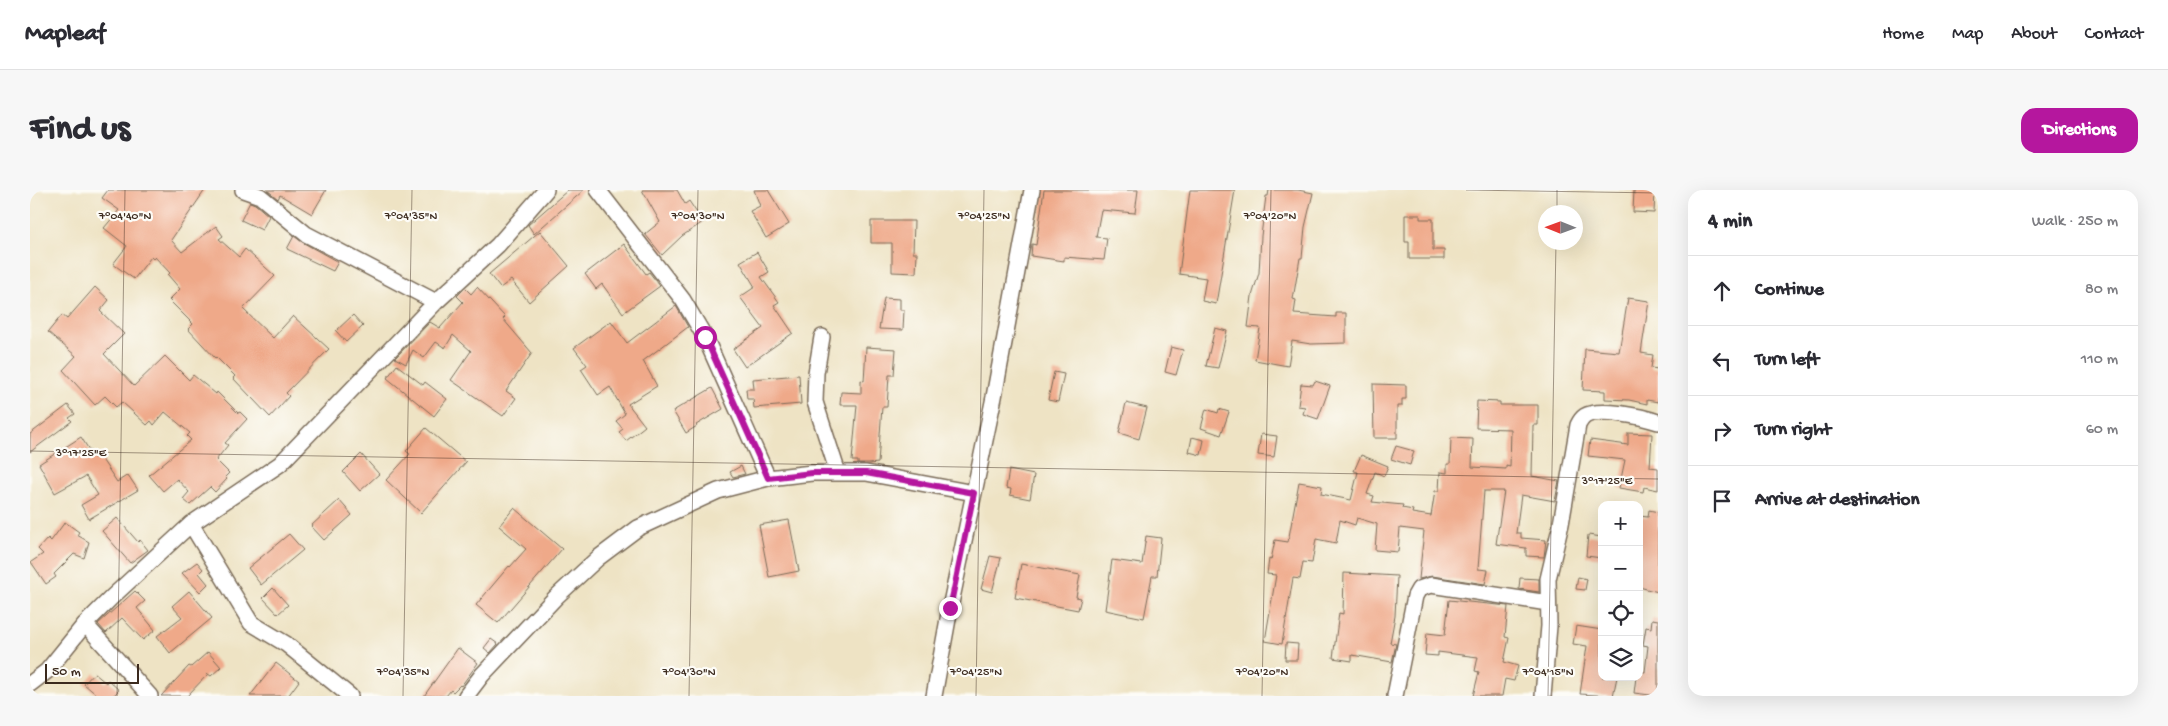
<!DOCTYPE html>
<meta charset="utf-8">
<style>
body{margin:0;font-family:"Gochi Hand",sans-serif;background:#f7f7f7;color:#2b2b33}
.controls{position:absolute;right:15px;bottom:15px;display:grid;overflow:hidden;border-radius:10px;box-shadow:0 5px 20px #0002}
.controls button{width:45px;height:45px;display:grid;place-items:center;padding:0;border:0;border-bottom:1px solid #e1e1e2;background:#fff;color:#2b2b33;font:25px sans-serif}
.compass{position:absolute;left:1508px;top:15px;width:45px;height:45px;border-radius:50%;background:#fff;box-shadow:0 5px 20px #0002;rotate:271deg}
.scale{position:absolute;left:15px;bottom:12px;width:94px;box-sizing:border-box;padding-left:5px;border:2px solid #3b2a1e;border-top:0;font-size:14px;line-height:18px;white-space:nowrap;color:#3b2a1e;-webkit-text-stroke:4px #fdfcf7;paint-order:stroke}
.stop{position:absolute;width:15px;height:15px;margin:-11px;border:4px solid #b5179e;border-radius:50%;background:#fff}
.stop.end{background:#b5179e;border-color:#fff;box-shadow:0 1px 5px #0008}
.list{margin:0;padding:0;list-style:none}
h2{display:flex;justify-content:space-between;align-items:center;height:65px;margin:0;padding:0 20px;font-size:21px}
h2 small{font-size:16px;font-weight:400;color:#7c7c81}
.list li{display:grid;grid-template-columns:32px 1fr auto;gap:15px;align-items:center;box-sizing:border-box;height:70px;padding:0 20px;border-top:1px solid #e1e1e2}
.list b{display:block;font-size:19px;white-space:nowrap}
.list em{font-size:16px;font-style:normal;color:#7c7c81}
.icon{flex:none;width:28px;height:28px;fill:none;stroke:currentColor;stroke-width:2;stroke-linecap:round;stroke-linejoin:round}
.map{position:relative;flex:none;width:1628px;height:506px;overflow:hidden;border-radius:15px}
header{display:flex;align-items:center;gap:30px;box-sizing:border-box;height:70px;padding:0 25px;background:#fff;border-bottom:1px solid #e1e1e2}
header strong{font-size:24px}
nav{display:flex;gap:28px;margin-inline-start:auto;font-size:18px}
.intro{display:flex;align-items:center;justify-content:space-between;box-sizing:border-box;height:120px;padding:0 30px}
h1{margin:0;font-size:35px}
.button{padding:12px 22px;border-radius:15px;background:#b5179e;color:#fff;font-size:18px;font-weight:700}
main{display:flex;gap:30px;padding:0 30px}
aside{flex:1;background:#fff;border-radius:15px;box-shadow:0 5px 20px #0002}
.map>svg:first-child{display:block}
.building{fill:#efa989}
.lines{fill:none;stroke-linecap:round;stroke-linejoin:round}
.minor-casing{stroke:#7a6b58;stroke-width:18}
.minor{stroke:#fff;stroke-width:15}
.route{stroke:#b5179e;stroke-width:6}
.ticks{fill:none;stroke:#3b2a1e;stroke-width:1;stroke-opacity:0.45}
.ticks-label{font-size:12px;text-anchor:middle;fill:#3b2a1e;stroke:#fdfcf7;stroke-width:4.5;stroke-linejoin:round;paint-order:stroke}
</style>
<header>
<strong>Mapleaf</strong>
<nav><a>Home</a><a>Map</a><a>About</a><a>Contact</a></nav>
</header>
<div class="intro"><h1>Find us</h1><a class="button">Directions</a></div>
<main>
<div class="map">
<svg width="1628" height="506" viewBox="0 0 1628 506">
<rect width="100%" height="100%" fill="#fdfcf7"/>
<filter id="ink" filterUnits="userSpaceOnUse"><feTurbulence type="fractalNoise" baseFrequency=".02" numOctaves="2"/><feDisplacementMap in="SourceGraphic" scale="10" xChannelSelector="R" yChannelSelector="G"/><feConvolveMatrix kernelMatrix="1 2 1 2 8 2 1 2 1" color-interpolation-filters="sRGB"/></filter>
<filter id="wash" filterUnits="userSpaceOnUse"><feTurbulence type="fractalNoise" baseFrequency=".0096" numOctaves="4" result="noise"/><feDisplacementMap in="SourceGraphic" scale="20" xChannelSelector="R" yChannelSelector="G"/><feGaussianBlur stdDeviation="1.12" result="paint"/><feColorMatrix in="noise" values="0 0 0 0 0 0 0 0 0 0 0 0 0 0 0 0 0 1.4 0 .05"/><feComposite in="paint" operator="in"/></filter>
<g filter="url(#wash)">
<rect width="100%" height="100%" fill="#eee3c4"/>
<g id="blocks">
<path class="building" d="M78,0H175L141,50L152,62L186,36L193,46L189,49L209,67L215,59L245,86L213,119L243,148L263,126L299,159L256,203L259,206L240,227L203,188L205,186L186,167L185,168L158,139L163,134L139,110L150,99L138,85L140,83L125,67L123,69L121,67L104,89L83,74L97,56L74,38L89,20L72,8Z
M237,0H296L282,24L250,5L248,9Z
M538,0H554L504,44L498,35Z
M612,0H647L655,14L659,11L673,32L652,46L632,65L615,44L630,32Z
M724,0H738L759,34L736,48L720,21L730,16Z
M1014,0H1108L1105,23L1071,20L1066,47L1077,48L1074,70L1034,67V71L1001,66L1002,54L1006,55Z
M1160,0H1205L1186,114L1172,111L1176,88L1149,84Z
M1239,0H1268L1283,3L1275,37L1272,68H1270L1263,109L1266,110L1264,124L1306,127V123H1316V153L1281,154L1262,151L1258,176L1225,170L1230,138L1218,137L1222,106L1229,83L1231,46L1236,6H1238Z
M1604,0H1625L1624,23L1603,22Z
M220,12L225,14L239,26L232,40L211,30Z
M1375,25H1390V29H1403V60H1414V69H1379V52H1375Z
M841,31H884L883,63H887L886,83L862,82V53H841Z
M510,41L539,76L499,112L481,90L470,98L459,84Z
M264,46L272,52L308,72L303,81L257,59Z
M594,54L616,84L619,82L630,96L593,123L572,94L566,99L555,84Z
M727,62L739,82L731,87L749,112L744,115L763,143L715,177L703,159L733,138L710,107L725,97L710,72Z
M65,97L79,110L70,121L94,144L74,164L104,196L135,166L159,190L163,185L186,204L187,202L208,223L210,222L217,229L195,253L198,255L186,270L199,283L195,287L197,289L185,302L180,297L160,315L153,309L159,302L147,289L133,301L119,285L161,250L157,246L160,243L135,222L124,235L121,231L117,235L92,212L86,217L75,206L65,215L33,180L46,166L18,142L32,125L37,129Z
M447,97L475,127L473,129L502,163L476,201L486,208L473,226L421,190L441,161L423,145L415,158L406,152L394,168L383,160L376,174L365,168L400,132L410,138L433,112L427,106L435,98L441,104Z
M854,108L870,109V120H874L873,140L849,139Z
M1598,108L1619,111L1611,163L1623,165L1621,178L1628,179V212L1617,210V214L1599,210L1575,209V201L1553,200L1555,159L1589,162Z
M646,116L658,137L613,171L627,196L598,214L615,236L596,251L589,242L593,239L586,231L595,224L580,197L568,205L551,179L557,175L544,158L581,131L597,153Z
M323,125L333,136L316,152L306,141Z
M1185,138L1197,141L1188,178L1176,176Z
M836,157L866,159L864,185H859L857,217H852L848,273L839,274H828V271H822L827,215H810L811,202L831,203V190L834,191Z
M1141,157L1153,160L1146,185L1135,182Z
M367,175L393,195L395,192L417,209L404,226L357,188Z
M1024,182L1034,184L1028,212L1018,210Z
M769,185L771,214L724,218L723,209H717L716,199H724L723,189Z
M1285,191L1300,196L1288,229L1273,224L1275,217L1268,216L1271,194L1283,195Z
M1343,194L1376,195V209H1372V216H1367V248H1344Z
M682,198L693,219L666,235L667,236L656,243L643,221Z
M1447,211L1470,212V215H1508V235H1503L1502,286L1529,291L1525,311L1491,305L1486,343H1491V348L1516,350L1514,367L1496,366V358L1466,354L1474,301H1454L1448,379L1458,380L1455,394L1402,386L1389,389L1394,341L1370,338L1368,362L1345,360L1347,334L1327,328L1325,335L1310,330L1306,353L1286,349L1282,373L1273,372L1270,389L1263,388L1252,454L1235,451L1246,385L1237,384L1239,369L1241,370L1245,350L1258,352L1269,292L1292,296L1291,304L1321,310L1328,282L1324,281L1331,265L1358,276L1354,286L1345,282L1337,304L1344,306L1342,312L1373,315L1372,318L1383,320L1382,323L1401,326L1405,301H1409L1410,282L1417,283V274H1420L1421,248L1443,249L1442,277L1476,279V276L1480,277L1481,239L1446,238Z
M1096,213L1117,218L1109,249L1089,243Z
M38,215L45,224L39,228L42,231L0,262V244Z
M1176,219L1188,223L1189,219L1199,222L1191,245L1171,238Z
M396,238L436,272L391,323L356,290L380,264L376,261Z
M1598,243L1622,244L1620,277L1628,278V300L1614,297L1613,302L1589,298L1595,270L1558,266L1560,250L1598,255Z
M1231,244L1247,246L1244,267L1228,265Z
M51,247L64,268L69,265L87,292L98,285L108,300L59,329L51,315L68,305L56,286L25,303L9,274Z
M1162,247L1174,250L1171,265L1159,262Z
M1366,256L1384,261L1380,275L1361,269Z
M331,264L349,284L330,301L313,282Z
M711,276L715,284L703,287L700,282Z
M979,280L1004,285L1000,309L980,305L981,299L976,298Z
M309,310L322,325L294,350L281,336Z
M484,318L532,359L468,433L446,415L479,376L480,377L496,359L469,336Z
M1619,320L1628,322V402L1609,397V326L1618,327Z
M87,328L108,352L110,350L118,360L100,373L72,341Z
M759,330L769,381L739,387L729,335Z
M35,332L49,342L47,345L59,352L54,368L44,364L24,384L26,387L16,394L1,372L13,364L8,359L18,348L21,351Z
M259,344L273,360L231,395L218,378Z
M1558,345L1572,347V368L1556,366Z
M1116,346L1131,348L1127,386H1122L1114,428L1075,420L1082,370L1112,374Z
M960,366L971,368L962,402L951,399Z
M167,372L173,379L169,383L178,394L170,402L152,383Z
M991,374L1050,385L1046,407L1051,408L1048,420L985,408Z
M1314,383L1367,386L1365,426L1360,453L1366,454L1362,472L1322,465V471L1303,468L1309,423L1313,424Z
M1548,387L1557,389L1555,400L1546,399Z
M1490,388L1509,389V402L1489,399Z
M243,398L258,415L248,424L233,408Z
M105,401L115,411L107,418L125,440L113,450L92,428L76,443L68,434Z
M159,401L182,428L140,463L127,446L152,427L142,416Z
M1419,410L1478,416L1475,447L1479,448L1474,472L1488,476L1484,491L1475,489L1472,506H1443L1449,482L1445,481L1448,467L1408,462V466L1395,465L1397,443L1415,445Z
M1622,429L1628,430V506L1604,503L1606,487H1609V482H1615L1618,456L1613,455L1616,437L1621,438Z
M1546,436L1572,440V487H1587L1583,506L1550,504L1557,456L1543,454Z
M461,449L468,454L460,463L454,458Z
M1256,453L1268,454L1267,470H1255Z
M428,458L448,473L431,496L430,495L423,502L421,500L416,506H394Z
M178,462L191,477L181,486L178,484L157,506H131L159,476L161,477Z
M246,473L269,491L258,506H220Z
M64,483L76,493L78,490L89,500L83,506H68L54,494Z"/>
</g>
</g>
<g filter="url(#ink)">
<use href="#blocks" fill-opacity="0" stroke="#7a6b58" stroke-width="1"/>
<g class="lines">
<g class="minor-casing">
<path id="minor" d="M213,0L230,6L276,44L406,112
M568,0L653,110L675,147L738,288
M792,147L786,183L785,212L808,283
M161,334L221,433L256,454L320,506
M55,434L120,506
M0,494L17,481L55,434L82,407L161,334L250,274L406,112L468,55L516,0
M436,506L452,485L526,407L568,368L608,338L688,301L738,288L782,283H836L944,303
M904,506L920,418L964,207L1002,0
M1365,506L1385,406L1389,399L1401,395L1518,413
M1513,506L1519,436L1518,389L1531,334L1548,235C1550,231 1552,228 1555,226C1569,217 1613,227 1628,232"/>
</g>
<use href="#minor" class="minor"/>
</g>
</g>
<g class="lines" filter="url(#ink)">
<path class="route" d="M675,147L738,288L782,283H836L944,303L920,418"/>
</g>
<path class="ticks" d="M1436,0L1628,3M1527,22V0M0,261L1628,289M87,506L95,0M373,506L382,0M659,506L668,0M946,506L954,0M1232,506L1241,0M1518,506L1526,52"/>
<g class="ticks-label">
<text x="95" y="29">7°04'40"N</text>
<text x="381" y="29">7°04'35"N</text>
<text x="668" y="29">7°04'30"N</text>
<text x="954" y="29">7°04'25"N</text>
<text x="1240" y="29">7°04'20"N</text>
<text x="51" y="266">3°17'25"E</text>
<text x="1577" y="294">3°17'25"E</text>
<text x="373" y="485">7°04'35"N</text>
<text x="659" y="485">7°04'30"N</text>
<text x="946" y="485">7°04'25"N</text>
<text x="1232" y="485">7°04'20"N</text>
<text x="1518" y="485">7°04'15"N</text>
</g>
</svg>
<div class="controls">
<button>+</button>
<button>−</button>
<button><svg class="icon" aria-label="locate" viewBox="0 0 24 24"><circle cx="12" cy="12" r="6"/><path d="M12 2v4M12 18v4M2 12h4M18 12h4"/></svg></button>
<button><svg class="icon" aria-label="layers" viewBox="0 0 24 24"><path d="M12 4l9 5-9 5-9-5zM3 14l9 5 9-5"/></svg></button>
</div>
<svg class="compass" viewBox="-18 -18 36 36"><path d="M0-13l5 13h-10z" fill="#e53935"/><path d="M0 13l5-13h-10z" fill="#7c7c81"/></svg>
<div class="scale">50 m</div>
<div class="stop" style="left:675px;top:147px"></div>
<div class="stop end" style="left:920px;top:418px"></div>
</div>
<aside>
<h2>4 min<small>Walk · 250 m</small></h2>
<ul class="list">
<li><svg class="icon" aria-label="ahead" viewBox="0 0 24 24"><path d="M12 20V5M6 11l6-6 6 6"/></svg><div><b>Continue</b></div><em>80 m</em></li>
<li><svg class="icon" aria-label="left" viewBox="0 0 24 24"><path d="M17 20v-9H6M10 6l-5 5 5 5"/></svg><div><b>Turn left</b></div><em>110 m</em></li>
<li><svg class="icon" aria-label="right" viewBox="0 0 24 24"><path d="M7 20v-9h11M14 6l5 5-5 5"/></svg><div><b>Turn right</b></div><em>60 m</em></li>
<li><svg class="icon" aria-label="arrive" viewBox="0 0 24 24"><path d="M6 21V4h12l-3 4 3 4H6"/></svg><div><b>Arrive at destination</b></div></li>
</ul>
</aside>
</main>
